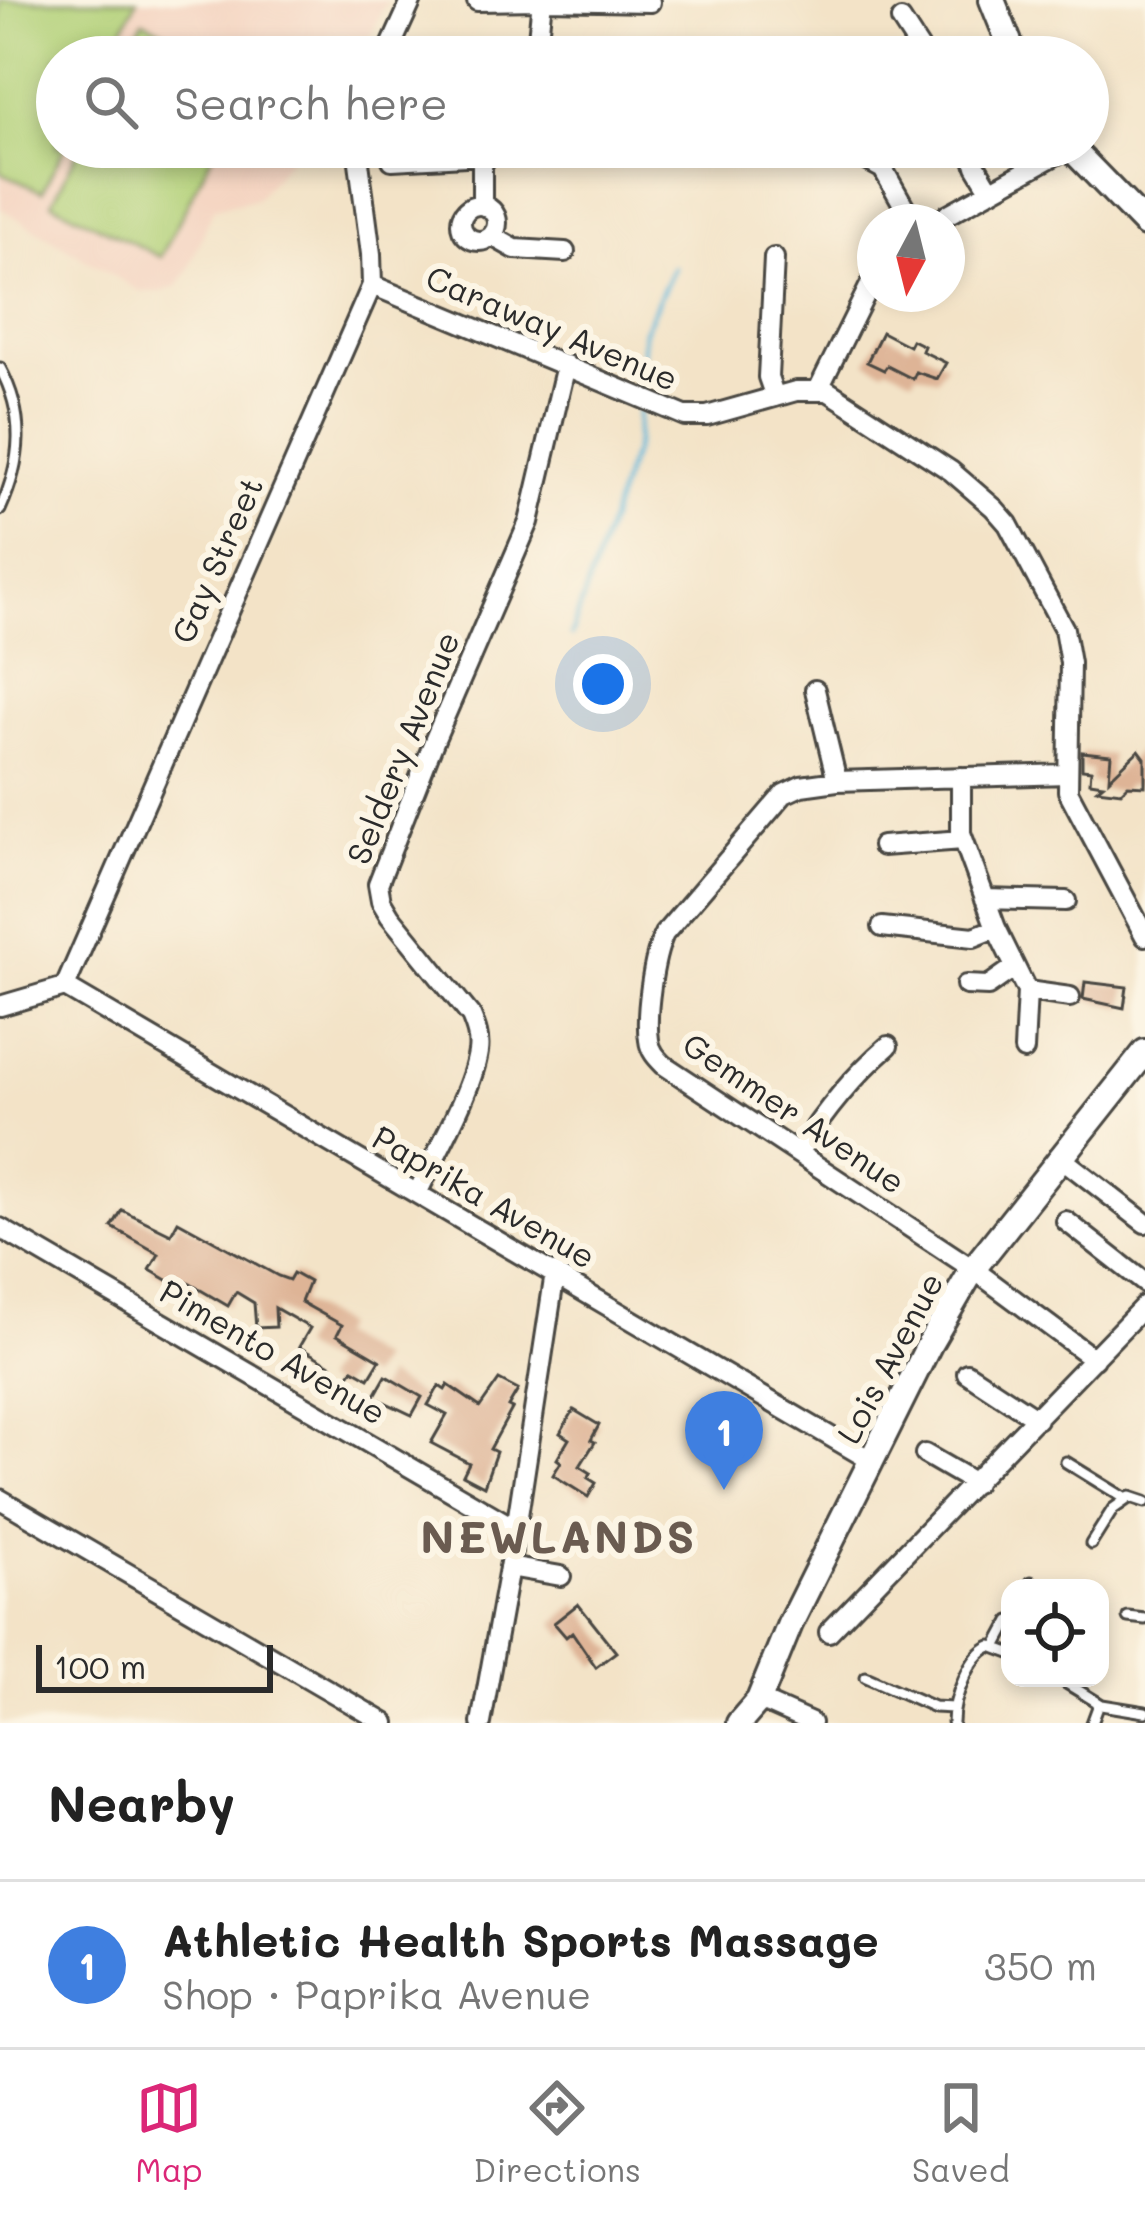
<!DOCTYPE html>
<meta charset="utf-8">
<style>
body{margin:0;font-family:Mali,sans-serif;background:#f2f2f2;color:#222}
.controls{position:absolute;right:36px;bottom:36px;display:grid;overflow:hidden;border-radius:24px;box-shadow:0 6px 18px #0003}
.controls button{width:108px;height:108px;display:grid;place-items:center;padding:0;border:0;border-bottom:3px solid #e0e0e0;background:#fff;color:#222;font:60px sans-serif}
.compass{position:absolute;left:857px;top:204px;width:108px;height:108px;border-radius:50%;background:#fff;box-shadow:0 6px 18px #0003;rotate:187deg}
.scale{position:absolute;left:36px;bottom:30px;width:237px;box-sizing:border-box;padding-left:12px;border:6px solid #2b2b2b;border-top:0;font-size:33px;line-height:42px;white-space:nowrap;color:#2b2b2b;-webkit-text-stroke:9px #fcf5e5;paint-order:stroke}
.you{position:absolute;left:603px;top:684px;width:42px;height:42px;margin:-30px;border:9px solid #fff;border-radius:50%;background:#1a73e8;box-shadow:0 0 0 18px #1a73e833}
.badge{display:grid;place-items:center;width:78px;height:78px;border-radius:50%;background:#db2777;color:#fff;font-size:39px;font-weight:700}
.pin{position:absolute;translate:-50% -99px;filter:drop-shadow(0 3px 6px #0008)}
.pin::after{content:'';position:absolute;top:63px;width:42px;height:36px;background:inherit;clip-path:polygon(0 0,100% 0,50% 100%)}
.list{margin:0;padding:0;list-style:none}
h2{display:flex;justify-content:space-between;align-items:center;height:156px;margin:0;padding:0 48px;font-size:51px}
h2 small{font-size:39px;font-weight:400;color:#767676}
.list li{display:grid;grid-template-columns:78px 1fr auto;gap:36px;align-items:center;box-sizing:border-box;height:168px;padding:0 48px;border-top:3px solid #e0e0e0}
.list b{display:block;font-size:45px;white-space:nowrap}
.list p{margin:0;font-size:39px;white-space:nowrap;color:#767676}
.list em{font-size:39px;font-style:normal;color:#767676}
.icon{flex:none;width:66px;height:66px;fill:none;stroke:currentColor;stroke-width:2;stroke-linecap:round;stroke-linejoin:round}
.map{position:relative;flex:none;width:1145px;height:1723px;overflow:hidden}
.search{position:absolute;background:#fff;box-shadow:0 6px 18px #0003;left:36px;right:36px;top:36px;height:132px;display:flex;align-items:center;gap:30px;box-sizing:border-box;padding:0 42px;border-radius:66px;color:#767676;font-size:45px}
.sheet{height:324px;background:#fff}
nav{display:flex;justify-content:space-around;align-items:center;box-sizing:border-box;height:168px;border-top:3px solid #e0e0e0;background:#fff;font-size:33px;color:#767676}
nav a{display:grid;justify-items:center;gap:6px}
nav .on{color:#db2777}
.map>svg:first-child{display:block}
.built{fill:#f4d3c0}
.green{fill:#b1d077;stroke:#6e7e51;stroke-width:3}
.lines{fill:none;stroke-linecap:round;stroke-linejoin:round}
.stream{stroke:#5cb7da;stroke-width:4.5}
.building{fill:#deb496}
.service-casing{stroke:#494742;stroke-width:15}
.minor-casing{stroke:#494742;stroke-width:24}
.tertiary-casing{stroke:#494742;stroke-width:30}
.service{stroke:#fff;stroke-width:9}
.minor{stroke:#fff;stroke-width:18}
.tertiary{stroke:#fff;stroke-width:24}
.labels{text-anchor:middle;stroke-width:12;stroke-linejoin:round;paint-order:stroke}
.street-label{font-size:33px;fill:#2b2b2b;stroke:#fcf5e5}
.district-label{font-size:45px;font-weight:bold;letter-spacing:3px;fill:#6a5b50;stroke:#fcf5e5}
</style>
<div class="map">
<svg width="1145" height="1723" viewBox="0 0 1145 1723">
<rect width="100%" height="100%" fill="#fcf5e5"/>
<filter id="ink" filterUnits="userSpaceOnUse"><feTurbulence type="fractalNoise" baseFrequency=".00833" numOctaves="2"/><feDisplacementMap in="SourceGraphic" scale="24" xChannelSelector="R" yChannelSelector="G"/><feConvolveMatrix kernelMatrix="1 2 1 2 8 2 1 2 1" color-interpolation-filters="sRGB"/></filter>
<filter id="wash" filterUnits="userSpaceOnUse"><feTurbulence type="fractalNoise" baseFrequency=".004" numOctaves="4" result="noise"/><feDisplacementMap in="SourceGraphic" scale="48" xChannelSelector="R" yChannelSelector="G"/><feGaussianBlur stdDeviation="2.7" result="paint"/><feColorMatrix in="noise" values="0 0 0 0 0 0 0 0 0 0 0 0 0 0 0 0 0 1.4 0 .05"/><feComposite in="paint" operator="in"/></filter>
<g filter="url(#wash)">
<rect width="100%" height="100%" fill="#f3e3c7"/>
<path class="built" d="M0,0H387L361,57H57V147H299L256,199L214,208L189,268L178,286L161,292H141L0,208Z"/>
<path class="green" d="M0,0H137L109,57H57V147H65L42,192L0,172Z
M143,21L215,57H125Z
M80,147H216L161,257L52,203Z"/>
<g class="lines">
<path class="stream" d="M640,384L644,331L674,267
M571,635L636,443L638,411"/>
</g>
<g id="blocks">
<path class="building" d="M882,332L909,346L912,340L924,346L922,351L946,363L937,379L916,372L913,379L887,366L884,370L867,362Z
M1139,750L1145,758V786L1128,785L1121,792L1097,789L1103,784L1090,782L1091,770L1082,769V752L1111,755L1109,779Z
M1085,982L1127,987L1124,1008L1083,999Z
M122,1210L171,1234L178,1221L278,1276L289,1280L293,1273L309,1282L301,1302L342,1325L337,1335L380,1360L369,1378L353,1369L338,1390L322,1381L331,1365L299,1347L310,1328L275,1308L276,1327L256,1328L254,1303L236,1292L228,1306L187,1282L183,1289L150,1270L159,1254L112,1227Z
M386,1376L422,1397L412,1415L374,1397Z
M499,1380L518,1390L508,1407L512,1409L490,1449L496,1452L484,1486L463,1475L469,1463L431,1443L447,1415L428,1405L439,1386L445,1390L448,1385L480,1407Z
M574,1410L599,1425L591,1440L595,1442L580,1466L591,1473L588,1478L596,1483L588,1497L553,1475L561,1462L557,1459L569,1439L560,1433Z
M578,1604L616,1652L596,1667L572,1632L566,1637L554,1623Z"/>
</g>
</g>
<g filter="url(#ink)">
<use href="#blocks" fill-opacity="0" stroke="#494742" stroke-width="3"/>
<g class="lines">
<g class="service-casing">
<path id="service" d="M0,368C26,416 22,461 0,510
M1066,1462L1126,1499
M1091,1544L1113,1509L1130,1497L1145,1502
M1028,1588L1031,1582
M1128,1617L1145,1619
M996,1647L1010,1621
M866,1677L934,1707L953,1708
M1058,1678L1102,1705L1145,1712
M953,1723C953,1700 969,1655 991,1646L1010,1653
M1092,1723L1099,1704"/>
</g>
<g class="minor-casing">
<path id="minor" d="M547,0L650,2
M477,1L538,0
M901,20L925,57
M386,57L412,0
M536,57L542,0
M842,147L883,169L913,222
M971,147L976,166L991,191
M392,160L484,155
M482,205V166L489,151
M461 223a18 18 0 1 1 36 0a18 18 0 1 1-36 0Z
M934,222L1070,147
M492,236L515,249L565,252
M774,258L768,377L775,397
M372,285L685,416H707L796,391H828L951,471L994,508L1008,524L1064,629L1070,663L1068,791L1145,936
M818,390L875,275
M815,690L837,781
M1066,774L837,781L801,786L784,794L664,934C653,958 645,1015 649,1040C650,1051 657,1058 664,1065L973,1269L1094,1359
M961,777V833L996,928L1027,991L1024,1050
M882,846L963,840
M985,899L1066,901
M882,927L974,937L996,928
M966,985L988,986L1015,967
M65,987L872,1461
M65,987L372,285L371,254L357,147
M1027,991L1070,997
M0,1006L65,987
M798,1153C824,1112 851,1078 888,1046
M1060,1157L1145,1223
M418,1192C435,1154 472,1092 478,1052C480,1039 476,1028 471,1016L390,916L381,901L378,884L435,739L529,522L566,365
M1066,1221L1145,1283
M0,1228L516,1529
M967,1373L1037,1419
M925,1454L975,1483
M0,1499L385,1723
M509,1567L561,1576
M829,1632L1145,1305
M759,1700L811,1723
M481,1723L516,1529L555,1273"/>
</g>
<g class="tertiary-casing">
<path id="tertiary" d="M992,0L1015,57
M1070,147L1145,224
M739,1723L759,1700L790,1624L930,1343L973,1269L1145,1052"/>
</g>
<use href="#service" class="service"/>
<use href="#minor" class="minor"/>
<use href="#tertiary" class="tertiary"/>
</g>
</g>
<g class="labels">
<g class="street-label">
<text transform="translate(552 328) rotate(23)" y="12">Caraway Avenue</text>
<text transform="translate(217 560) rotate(-66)" y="12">Gay Street</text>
<text transform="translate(403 748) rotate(-68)" y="12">Seldery Avenue</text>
<text transform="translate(794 1113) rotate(34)" y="12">Gemmer Avenue</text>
<text transform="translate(484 1197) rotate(30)" y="12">Paprika Avenue</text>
<text transform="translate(273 1352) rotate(30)" y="12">Pimento Avenue</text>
<text transform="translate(890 1358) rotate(-62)" y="12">Lois Avenue</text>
</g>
<g class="district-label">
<text x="559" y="1553">NEWLANDS</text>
</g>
</g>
</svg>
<div class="controls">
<button><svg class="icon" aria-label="locate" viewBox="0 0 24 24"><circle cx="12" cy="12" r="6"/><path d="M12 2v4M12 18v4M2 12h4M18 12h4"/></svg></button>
</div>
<svg class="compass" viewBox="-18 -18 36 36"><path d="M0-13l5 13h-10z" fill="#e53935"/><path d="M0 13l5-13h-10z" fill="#767676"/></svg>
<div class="scale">100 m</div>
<div class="you"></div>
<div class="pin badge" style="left:724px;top:1490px;background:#3f7fe0">1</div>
<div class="search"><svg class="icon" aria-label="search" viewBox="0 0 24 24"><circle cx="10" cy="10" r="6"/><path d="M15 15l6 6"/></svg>Search here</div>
</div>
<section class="sheet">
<h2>Nearby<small></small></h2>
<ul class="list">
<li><span class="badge" style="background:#3f7fe0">1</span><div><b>Athletic Health Sports Massage</b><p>Shop · Paprika Avenue</p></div><em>350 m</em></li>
</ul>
</section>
<nav>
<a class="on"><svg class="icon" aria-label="map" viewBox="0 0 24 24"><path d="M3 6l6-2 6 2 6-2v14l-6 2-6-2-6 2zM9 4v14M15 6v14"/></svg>Map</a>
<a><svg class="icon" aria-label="directions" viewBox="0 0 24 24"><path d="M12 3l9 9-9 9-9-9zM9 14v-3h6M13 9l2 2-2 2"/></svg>Directions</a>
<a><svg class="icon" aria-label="saved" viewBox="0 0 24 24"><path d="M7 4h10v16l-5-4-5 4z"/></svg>Saved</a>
</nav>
